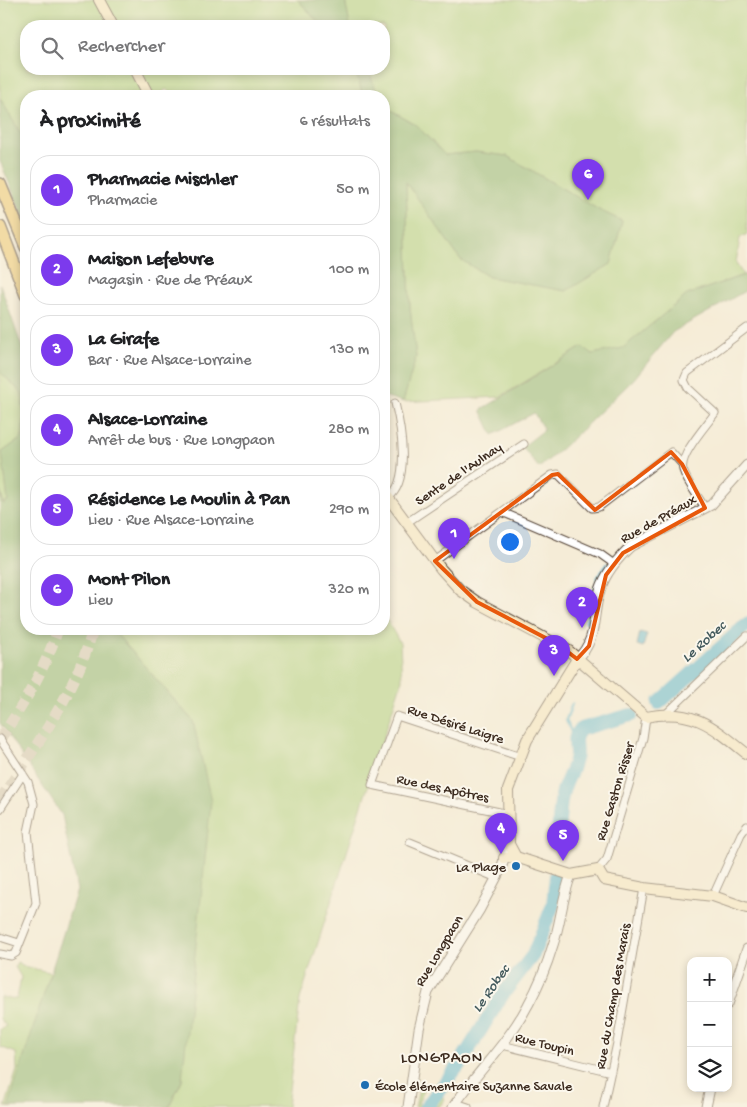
<!DOCTYPE html>
<html lang="fr">
<meta charset="utf-8">
<style>
body{margin:0;font-family:"Gochi Hand",sans-serif;background:#f2f2f2;color:#202124}
.controls{position:absolute;right:15px;bottom:15px;display:grid;overflow:hidden;border-radius:10px;box-shadow:0 2px 8px #0003}
.controls button{width:45px;height:45px;display:grid;place-items:center;padding:0;border:0;border-bottom:1px solid #e0e0e0;background:#fff;color:#202124;font:25px sans-serif}
.you{position:absolute;left:509px;top:541px;width:18px;height:18px;margin:-12px;border:4px solid #fff;border-radius:50%;background:#1a73e8;box-shadow:0 0 0 8px #1a73e833}
.badge{display:grid;place-items:center;width:32px;height:32px;border-radius:50%;background:#7c3aed;color:#fff;font-size:16px;font-weight:700}
.pin{position:absolute;translate:-50% -41px;filter:drop-shadow(0 1px 2px #0008)}
.pin::after{content:'';position:absolute;top:26px;width:18px;height:15px;background:inherit;clip-path:polygon(0 0,100% 0,50% 100%)}
.list{margin:0;padding:0;list-style:none}
h2{display:flex;justify-content:space-between;align-items:center;height:65px;margin:0;padding:0 20px;font-size:21px}
h2 small{font-size:16px;font-weight:400;color:#757577}
.list li{display:grid;grid-template-columns:32px 1fr auto;gap:15px;align-items:center;box-sizing:border-box;height:70px;margin:0 10px 10px;padding:0 10px;border:1px solid #e0e0e0;border-radius:20px}
.list b{display:block;font-size:19px;white-space:nowrap}
.list p{margin:0;font-size:16px;white-space:nowrap;color:#757577}
.list em{font-size:16px;font-style:normal;color:#757577}
.icon{flex:none;width:28px;height:28px;fill:none;stroke:currentColor;stroke-width:2;stroke-linecap:round;stroke-linejoin:round}
.map{position:relative;flex:none;width:747px;height:1107px;overflow:hidden}
.search{position:absolute;background:#fff;box-shadow:0 2px 8px #0003;left:20px;top:20px;width:370px;height:55px;display:flex;align-items:center;gap:12px;box-sizing:border-box;padding:0 18px;border-radius:20px;color:#757577;font-size:19px}
.panel{position:absolute;background:#fff;box-shadow:0 2px 8px #0003;left:20px;top:90px;width:370px;height:545px;border-radius:20px}
.map>svg:first-child{display:block}
.green{fill:#a8cf7a;stroke:#727c4c}
.forest{fill:#86b26a;stroke:#606e44}
.water{fill:#52b3d1;stroke:#466e78}
.lines{fill:none;stroke-linecap:round;stroke-linejoin:round}
.stream{stroke:#52b3d1;stroke-width:2.5}
.river{stroke:#52b3d1;stroke-width:14}
.trunk-tunnel{stroke:#d0c5b2;stroke-width:11;stroke-dasharray:11 5.5;stroke-linecap:butt}
.minor-casing{stroke:#57473a;stroke-width:9}
.tertiary-casing{stroke:#57473a;stroke-width:11}
.secondary-casing{stroke:#57473a;stroke-width:12}
.trunk-casing{stroke:#57473a;stroke-width:14}
.minor{stroke:#fff;stroke-width:7}
.tertiary{stroke:#fff;stroke-width:9}
.secondary{stroke:#f8e8c3;stroke-width:10}
.trunk{stroke:#edc569;stroke-width:11}
.marked{fill:none;stroke:#e8590c;stroke-width:4;stroke-linejoin:round}
.poi-dot{fill:#1f6fb2;stroke:#fbf7ec;stroke-width:2}
.labels{text-anchor:middle;stroke-width:4;stroke-linejoin:round;paint-order:stroke}
.street-label{font-size:14px;fill:#3b2a1e;stroke:#fbf7ec}
.poi-label{font-size:14px;fill:#3b2a1e;stroke:#fbf7ec;text-anchor:end}
.water-label{font-size:15px;font-style:italic;fill:#435a5d;stroke:#fbf7ec}
.quarter-label{font-size:16px;letter-spacing:1px;fill:#3b2a1e;stroke:#fbf7ec}
</style>
<div class="map">
<svg width="747" height="1107" viewBox="0 0 747 1107">
<rect width="100%" height="100%" fill="#fbf7ec"/>
<filter id="ink" filterUnits="userSpaceOnUse"><feTurbulence type="fractalNoise" baseFrequency=".02" numOctaves="2"/><feDisplacementMap in="SourceGraphic" scale="10" xChannelSelector="R" yChannelSelector="G"/><feConvolveMatrix kernelMatrix="1 2 1 2 8 2 1 2 1" color-interpolation-filters="sRGB"/></filter>
<filter id="wash" filterUnits="userSpaceOnUse"><feTurbulence type="fractalNoise" baseFrequency=".0096" numOctaves="4" result="noise"/><feDisplacementMap in="SourceGraphic" scale="20" xChannelSelector="R" yChannelSelector="G"/><feGaussianBlur stdDeviation="1.12" result="paint"/><feColorMatrix in="noise" values="0 0 0 0 0 0 0 0 0 0 0 0 0 0 0 0 0 1.4 0 .05"/><feComposite in="paint" operator="in"/></filter>
<g filter="url(#wash)">
<rect width="100%" height="100%" fill="#f5ecd7"/>
<path class="green" d="M0,0H298L322,26H26V69H355L363,96H174L166,89L159,96H26V143L0,98Z
M345,0H747V234L740,238L736,263L743,275L687,295L623,348L592,354L582,347L500,397L403,402L416,357L410,308L406,181L460,259L489,277L566,291L611,264L622,221L599,210L507,156L476,152L445,155L416,125L384,107V96H378L368,69H384V26H350Z
M0,372L22,393L24,418L22,438L2,452L8,501L4,504L0,489Z
M384,615L400,643L402,680L300,999L287,1107H169L182,1080L193,721L112,629H384Z
M17,962L26,967L54,973L13,1107H5L17,1070L16,1053L0,1047V1029L6,1026L0,1019V997L17,999L21,977L15,967Z
M420,1085L426,1087L418,1103L424,1107H415Z
M437,1093L445,1099L439,1107H427Z"/>
<path class="forest" d="M298,0H345L350,26H322Z
M355,69H368L378,96H363Z
M0,98L26,143V224L0,161Z
M384,107L416,125L445,155L476,152L507,156L599,210L622,221L611,264L566,291L489,277L460,259L406,182L410,308L416,357L403,402L384,396Z
M747,274V290L673,332L633,380L567,444L539,468L522,447L544,430L534,413L493,435L481,410L582,347L592,354L623,348L687,295Z
M0,284L26,359V629H112L193,721L211,801L182,1080L169,1107H8L77,890L62,815L0,723V489L3,504L8,501L2,452L22,438L24,418L22,393L0,372Z"/>
<path class="water" d="M640,632L647,634L643,647L637,645Z"/>
<g class="lines">
<path class="stream" d="M586,622L598,577L607,564
M572,704L566,720L574,739"/>
<path class="river" d="M659,703L747,624
M558,841C559,824 559,807 563,791C567,779 575,766 576,754C576,743 572,738 581,729L631,715
M426,1107L459,1065L503,994L533,955L553,905L556,876"/>
</g>
</g>
<g filter="url(#ink)">
<g class="lines">
<path class="trunk-tunnel" d="M0,739C24,704 45,669 58,629
M0,800C36,745 76,693 93,629"/>
<g class="minor-casing">
<path id="minor" d="M388,498C411,482 401,427 395,403
M705,508C698,496 687,483 683,470C679,455 706,426 715,413L688,388L684,380L687,373L747,328
M502,512L600,554L614,564
M406,523L524,444
M435,561L552,475L558,474L592,508L599,507L671,452L682,464
M667,713L747,636
M0,739L28,782L34,804L28,832L36,903L16,953L11,956L0,954
M0,809L23,774
M509,814L372,785L397,716L521,757
M410,842L497,878
M598,870L607,859L643,738L646,717
M713,896L741,834L747,826
M0,937L19,943
M502,1045L611,1072
M456,1103L468,1107
M603,1107L617,1043L644,888"/>
</g>
<g class="tertiary-casing">
<path id="tertiary" d="M577,659C598,640 592,615 600,590C606,572 617,559 631,546L711,505L747,465
M728,1004L747,949
M408,1107L419,1029L428,992L480,909L501,869L509,844
M453,1107C477,1072 508,1043 528,1005C538,987 547,965 553,945C561,922 562,898 571,875
M706,1107L710,1088"/>
</g>
<g class="secondary-casing">
<path id="secondary" d="M99,0L113,26
M135,69L149,96
M384,492L441,569L460,590L477,602L569,651L646,717C692,707 714,727 747,754
M516,857L509,844L508,790L527,740L577,659
M504,858L516,857L571,875L598,870L604,880L644,888L713,896L747,908"/>
</g>
<g class="trunk-casing">
<path id="trunk" d="M0,184L26,247
M0,227L26,295"/>
</g>
<use href="#minor" class="minor"/>
<use href="#tertiary" class="tertiary"/>
<use href="#secondary" class="secondary"/>
<use href="#trunk" class="trunk"/>
</g>
</g>
<path d="M0 0H747V1107H0ZM671,452L682,464L705,508L623,553L606,575L589,646L577,659L559,645L477,602L435,561L552,475L558,474L595,510Z" fill="#f5ecd7" fill-opacity=".55" fill-rule="evenodd"/>
<path class="marked" d="M671,452L682,464L705,508L623,553L606,575L589,646L577,659L559,645L477,602L435,561L552,475L558,474L595,510Z"/>
<g class="poi-dot">
<circle cx="516" cy="866" r="5"/>
<circle cx="365" cy="1085" r="5"/>
</g>
<g class="labels">
<g class="street-label">
<text transform="translate(458 473) rotate(-34)" y="5">Sente de l'Aulnay</text>
<text transform="translate(658 518) rotate(-29)" y="5">Rue de Préaux</text>
<text transform="translate(456 723) rotate(18)" y="5">Rue Désiré Laigre</text>
<text transform="translate(443 787) rotate(12)" y="5">Rue des Apôtres</text>
<text transform="translate(614 791) rotate(-73)" y="5">Rue Gaston Risser</text>
<text transform="translate(438 950) rotate(-59)" y="5">Rue Longpaon</text>
<text transform="translate(612 996) rotate(-80)" y="5">Rue du Champ des Marais</text>
<text transform="translate(545 1043) rotate(14)" y="5">Rue Toupin</text>
</g>
<g class="poi-label">
<text x="506" y="871">La Plage</text>
<text x="375" y="1090" text-anchor="start">École élémentaire Suzanne Savale</text>
</g>
<g class="water-label">
<text transform="translate(703 641) rotate(-42)" y="5">Le Robec</text>
<text transform="translate(490 988) rotate(-55)" y="5">Le Robec</text>
</g>
<g class="quarter-label">
<text x="442" y="1062">LONGPAON</text>
</g>
</g>
</svg>
<div class="controls">
<button>+</button>
<button>−</button>
<button><svg class="icon" aria-label="layers" viewBox="0 0 24 24"><path d="M12 4l9 5-9 5-9-5zM3 14l9 5 9-5"/></svg></button>
</div>
<div class="you"></div>
<div class="pin badge" style="left:454px;top:559px">1</div>
<div class="pin badge" style="left:582px;top:628px">2</div>
<div class="pin badge" style="left:554px;top:676px">3</div>
<div class="pin badge" style="left:501px;top:854px">4</div>
<div class="pin badge" style="left:563px;top:861px">5</div>
<div class="pin badge" style="left:588px;top:200px">6</div>
<div class="search"><svg class="icon" aria-label="search" viewBox="0 0 24 24"><circle cx="10" cy="10" r="6"/><path d="M15 15l6 6"/></svg>Rechercher</div>
<section class="panel">
<h2>À proximité<small>6 résultats</small></h2>
<ul class="list">
<li><span class="badge">1</span><div><b>Pharmacie Mischler</b><p>Pharmacie</p></div><em>50 m</em></li>
<li><span class="badge">2</span><div><b>Maison Lefebvre</b><p>Magasin · Rue de Préaux</p></div><em>100 m</em></li>
<li><span class="badge">3</span><div><b>La Girafe</b><p>Bar · Rue Alsace-Lorraine</p></div><em>130 m</em></li>
<li><span class="badge">4</span><div><b>Alsace-Lorraine</b><p>Arrêt de bus · Rue Longpaon</p></div><em>280 m</em></li>
<li><span class="badge">5</span><div><b>Résidence Le Moulin à Pan</b><p>Lieu · Rue Alsace-Lorraine</p></div><em>290 m</em></li>
<li><span class="badge">6</span><div><b>Mont Pilon</b><p>Lieu</p></div><em>320 m</em></li>
</ul>
</section>
</div>
